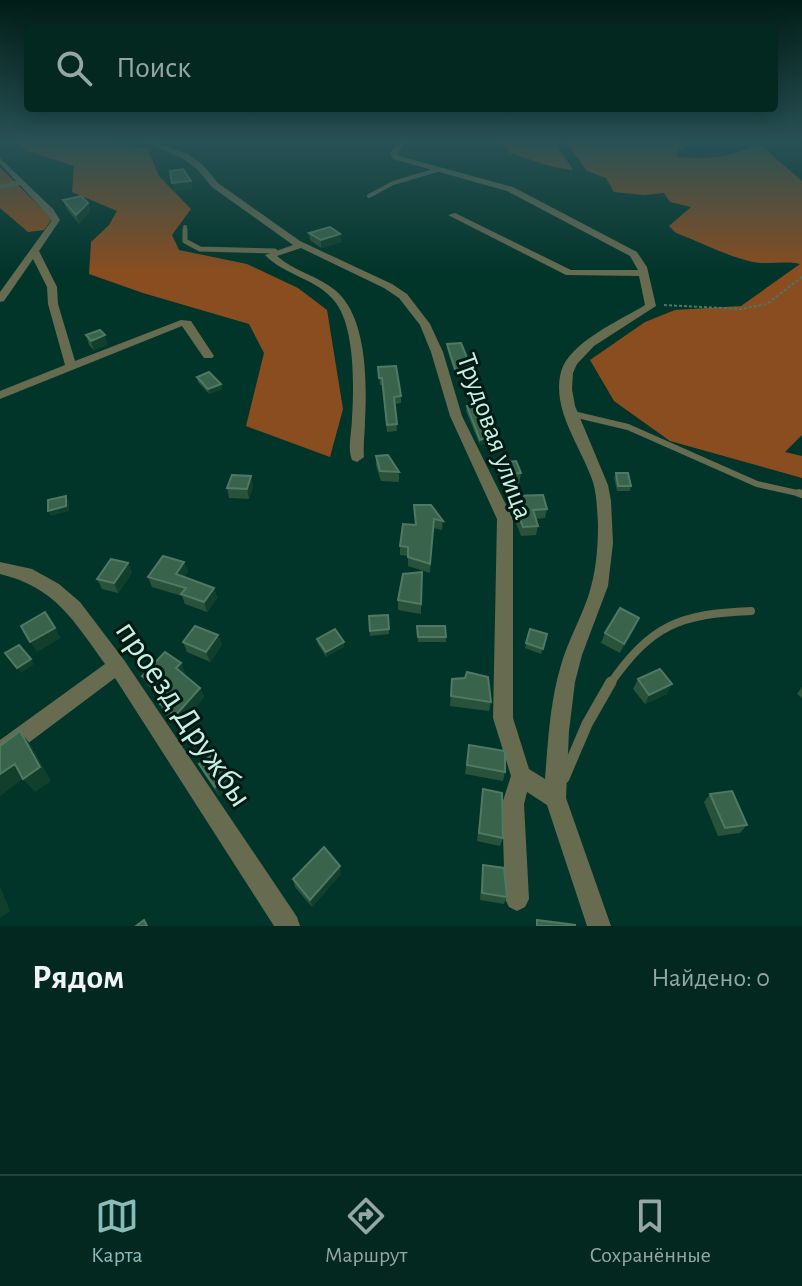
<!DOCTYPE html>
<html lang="ru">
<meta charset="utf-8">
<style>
body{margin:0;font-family:"Alegreya Sans",sans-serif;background:#0c3029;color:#f1f3f6}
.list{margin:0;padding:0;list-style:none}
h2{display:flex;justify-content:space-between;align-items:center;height:104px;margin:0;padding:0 32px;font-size:34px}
h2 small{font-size:26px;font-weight:400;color:#96a6a5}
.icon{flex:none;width:44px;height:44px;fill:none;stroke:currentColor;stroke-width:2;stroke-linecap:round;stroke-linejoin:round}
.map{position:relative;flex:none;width:802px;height:926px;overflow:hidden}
.search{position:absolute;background:#022820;box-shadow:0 4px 20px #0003;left:24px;right:24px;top:24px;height:88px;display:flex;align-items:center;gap:20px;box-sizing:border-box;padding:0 28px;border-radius:8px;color:#96a6a5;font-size:30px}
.sheet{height:248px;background:#022820}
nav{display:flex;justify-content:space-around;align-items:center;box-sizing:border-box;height:112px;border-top:2px solid #23443e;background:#022820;font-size:22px;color:#96a6a5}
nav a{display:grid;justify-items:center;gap:4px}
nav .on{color:#8bbbb9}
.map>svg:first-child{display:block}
.forest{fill:#894d20}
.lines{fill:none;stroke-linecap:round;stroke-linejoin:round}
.path{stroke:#48786c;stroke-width:2;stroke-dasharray:3 2;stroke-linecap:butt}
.service-far4{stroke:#676b50;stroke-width:4}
.service-far3{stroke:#676b50;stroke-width:5}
.service-far2{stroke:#676b50;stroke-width:6}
.service-far1{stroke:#676b50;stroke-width:8}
.service{stroke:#676b50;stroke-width:11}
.minor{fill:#676b50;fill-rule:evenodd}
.wall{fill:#285239}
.shaded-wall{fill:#123f2b}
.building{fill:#39634b;stroke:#4f7963;stroke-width:2}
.labels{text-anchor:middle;stroke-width:6;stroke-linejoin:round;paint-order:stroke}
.street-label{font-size:28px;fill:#c7f0e3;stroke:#001a13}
.near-street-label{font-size:34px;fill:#c7f0e3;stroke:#001a13}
</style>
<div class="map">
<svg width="802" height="926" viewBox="0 0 802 926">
<rect width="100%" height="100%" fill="#02352a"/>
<path class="forest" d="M18,142H101L147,148L159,176L191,209L172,235L179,250L247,264L298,288L327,310L343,409L330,457L246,426L264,353L249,324L143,293L89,274L91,242L109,225L117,211L72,192L74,166L27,151Z
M501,142H555L573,170L553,167L510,153Z
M566,142H676L684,148L678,150L676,157C712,159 725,158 759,144L802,181V435L785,452L802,456V478L670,441L614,401L590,360L645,322L675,310L741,306L800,264C783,260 767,266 749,261C724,255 700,242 676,233L669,226L691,207L670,202L664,193L644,195L614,192L606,178L587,171Z
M0,167L52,219L44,230L28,232L0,208Z"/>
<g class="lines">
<path class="path" d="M664,305L741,309L767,304L802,277"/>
<path class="service-far4" d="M369,196L393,183L437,170
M185,227V232"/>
<path class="service-far3" d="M185,230V241L200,249L275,251"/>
<path class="service-far2" d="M573,414L628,427L757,484L802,494"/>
<path class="service-far1" d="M799,493L802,494
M610,684C652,624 680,614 751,611"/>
<path class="service" d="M564,778L587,724L611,682"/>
<path class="minor" d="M144,142H153L188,154L203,165L218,183L300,241L392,284L407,294L430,324L443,352L462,416L513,519V718L529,769L545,779C548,741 550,702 561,665C568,641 580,620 588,597C596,573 598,549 598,524C597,510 597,496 593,482C582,448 551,410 561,372C569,342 621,320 645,305L639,276L566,275L448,215L455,213L571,270H638L630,256L507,191L393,159L390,153L400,142H406L398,153L399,156L513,187L637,252L647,267L656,306L594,346L577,364L573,373L572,389L575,406L608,485L611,501L613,543L608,586L582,655L575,682L569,731L566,798L611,926H587L547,805L527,792L524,804L529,899L525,907L517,911L509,907L505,899L502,804L511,776L493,718L497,519L450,416L431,352L420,325L399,298L384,288L301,248L277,256C294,271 318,276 335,290C367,316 367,382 365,420C365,432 363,444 364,457L357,462L352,460C347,447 352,432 352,418C354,386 355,329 336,303C319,279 285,276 265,255L293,245L212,187L197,169L182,158Z
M0,158L53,209L60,220L39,251L57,287L58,304L75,361L181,320L191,321L214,356L212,358H204L182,326L0,399V391L65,365L48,304L47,287L33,259L4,301L0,302V292L52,220L20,185L0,189V185L16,181L0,164Z
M0,562L32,569L59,584L80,602L124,660L297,917L300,926H274L115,678L7,759L0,762V740L105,664C74,621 55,587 0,574Z"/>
</g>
<path class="wall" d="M63,200L88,203L90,211L79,224L66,208Z
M309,233L340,234L341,242L321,248L310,240Z
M86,335L108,345L94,350L89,345Z
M447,344L472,370V375L456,377L447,349Z
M378,367L401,396V403L395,404L397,431L387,432L382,385H380Z
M197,377L221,384L222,389L209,394L198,382Z
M467,406L489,437L488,442L480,445L466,411Z
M376,456L399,472V482L381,481L376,466Z
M499,463L521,473L519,484L503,486L497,473Z
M616,473L631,486L630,491H617L614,478Z
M253,486L249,499L229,498L227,488Z
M511,496L547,509L545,518L536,519L538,526L536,535L521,536L509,505Z
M414,505L443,521L442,530L433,528L430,573L408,566V556L400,555V546L415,525Z
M184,562L188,572L184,577L214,588L217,598L207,612L185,604L182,596L152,587L148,577Z
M128,563L132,573L118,593L102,589L97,579Z
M398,600L421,604V614L398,610Z
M388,615L389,634L370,636L369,616Z
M417,626L446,637V642H418Z
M635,628L620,653L601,643L605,633Z
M530,629L547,634L541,654L525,648Z
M218,635L222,645L210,662L187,652L183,642Z
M317,639L344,647L326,657L318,644Z
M181,663L185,673L183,674L200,688L204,697L180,725L164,714L160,704L165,699L147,685L142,676Z
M465,678L491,702L489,711L450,706L452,679Z
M638,679L667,694L645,704L633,689Z
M802,687V698L797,694Z
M469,745L505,772L503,781L465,774Z
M199,764L233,786L219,796L203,772Z
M483,789L503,838L500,846L477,841Z
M710,794L747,825L740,833L718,836L704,802Z
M483,865L507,897L504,904L480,900L482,872Z
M341,874L312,907L295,887L293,879Z"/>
<path class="shaded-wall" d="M191,181L193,189L174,191L172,183Z
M88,203L90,211L79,224L76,215Z
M340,234L341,242L321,248V240Z
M105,335L108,345L94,350L91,341Z
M221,384L222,389L209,394L208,389Z
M489,437L488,442L480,445V440Z
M251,476L253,486L249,499L247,489Z
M66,496L69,501V511L51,516L48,511Z
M184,562L188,572L180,584L176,574Z
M128,563L132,573L118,593L114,583Z
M214,588L217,598L207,612L204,602Z
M639,618L635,628L620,653L624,644Z
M55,628L61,638L37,652L30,642Z
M218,635L222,645L210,662L206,652Z
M344,642V647L326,657V652Z
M31,659L34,664L21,673L17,668Z
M181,663L185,673L180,678L176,668Z
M672,684L667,694L645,704L649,695Z
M200,688L204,697L180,725L175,716Z
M20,731L31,745L51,781L35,792L23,779L0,796V774Z
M229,777L233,786L219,796L215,787Z
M340,866L341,874L312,907L310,900Z
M0,886L10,911L0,918Z"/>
<path class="building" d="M183,169L191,181L172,183L170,171Z
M81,196L88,203L76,215L63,200Z
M330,227L340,234L321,240L309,233Z
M100,330L105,335L91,341L86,335Z
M461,343L472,370L456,372L447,344Z
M396,366L401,396L394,397L397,424L387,425L382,378H379L378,367Z
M209,372L221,384L208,389L197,377Z
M477,405L489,437L480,440L467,406Z
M388,455L399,472L380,471L376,456Z
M516,461L521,473L504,475L499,463Z
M616,473H628L631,486H618Z
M232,475L251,476L247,489L227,488Z
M543,495L547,509L533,510L538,526L523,527L511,496Z
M66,496V506L48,511V500Z
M414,505H431L443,521L434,519L430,564L408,557V547L400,546L403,524L416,525Z
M163,556L184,562L176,574L214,588L204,602L181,594L186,588L148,577Z
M111,559L128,563L114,583L97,579Z
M422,572L421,604L398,600L403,574Z
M620,608L639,618L624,644L605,633Z
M45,612L55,628L30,642L21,626Z
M388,615L389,629L370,631L369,616Z
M195,626L218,635L206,652L183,642Z
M417,626H445L446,637H418Z
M335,629L344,642L326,652L317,639Z
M530,629L547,634L543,649L526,643Z
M19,645L31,659L17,668L5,653Z
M165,652L181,663L176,668L200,688L175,716L160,704L169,695L142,676Z
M660,669L672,684L649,695L638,679Z
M467,672L488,677L491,702L451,696L452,679L465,678Z
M20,731L40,767L23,779L15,764L0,774V746Z
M469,745L505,751V772L467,765Z
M215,753L229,777L215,787L199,764Z
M483,789L502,793L503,838L479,833Z
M732,791L747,825L725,828L710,794Z
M324,847L340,866L310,900L293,879Z
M483,865L504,868L507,897L482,893Z
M144,920L147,926H136Z
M537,920L575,925V926H537Z"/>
<linearGradient id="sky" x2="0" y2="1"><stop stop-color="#011d17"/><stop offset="0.52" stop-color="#285155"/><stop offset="1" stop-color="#285155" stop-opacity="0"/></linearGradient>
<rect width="802" height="271" fill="url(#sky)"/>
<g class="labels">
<g class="street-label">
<text transform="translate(496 436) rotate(70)" y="10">Трудовая улица</text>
</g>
<g class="near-street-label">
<text transform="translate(185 713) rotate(56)" y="12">проезд Дружбы</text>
</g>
</g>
</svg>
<div class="search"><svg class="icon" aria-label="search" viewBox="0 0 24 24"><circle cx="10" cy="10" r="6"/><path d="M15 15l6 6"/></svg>Поиск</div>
</div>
<section class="sheet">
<h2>Рядом<small>Найдено: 0</small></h2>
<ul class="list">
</ul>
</section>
<nav>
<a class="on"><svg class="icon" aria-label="map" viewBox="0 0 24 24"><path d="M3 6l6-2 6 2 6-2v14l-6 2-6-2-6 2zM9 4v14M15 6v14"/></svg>Карта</a>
<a><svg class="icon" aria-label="directions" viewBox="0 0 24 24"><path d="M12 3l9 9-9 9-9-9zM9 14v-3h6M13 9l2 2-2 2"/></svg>Маршрут</a>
<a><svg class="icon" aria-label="saved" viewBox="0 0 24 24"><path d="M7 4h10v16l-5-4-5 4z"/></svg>Сохранённые</a>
</nav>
